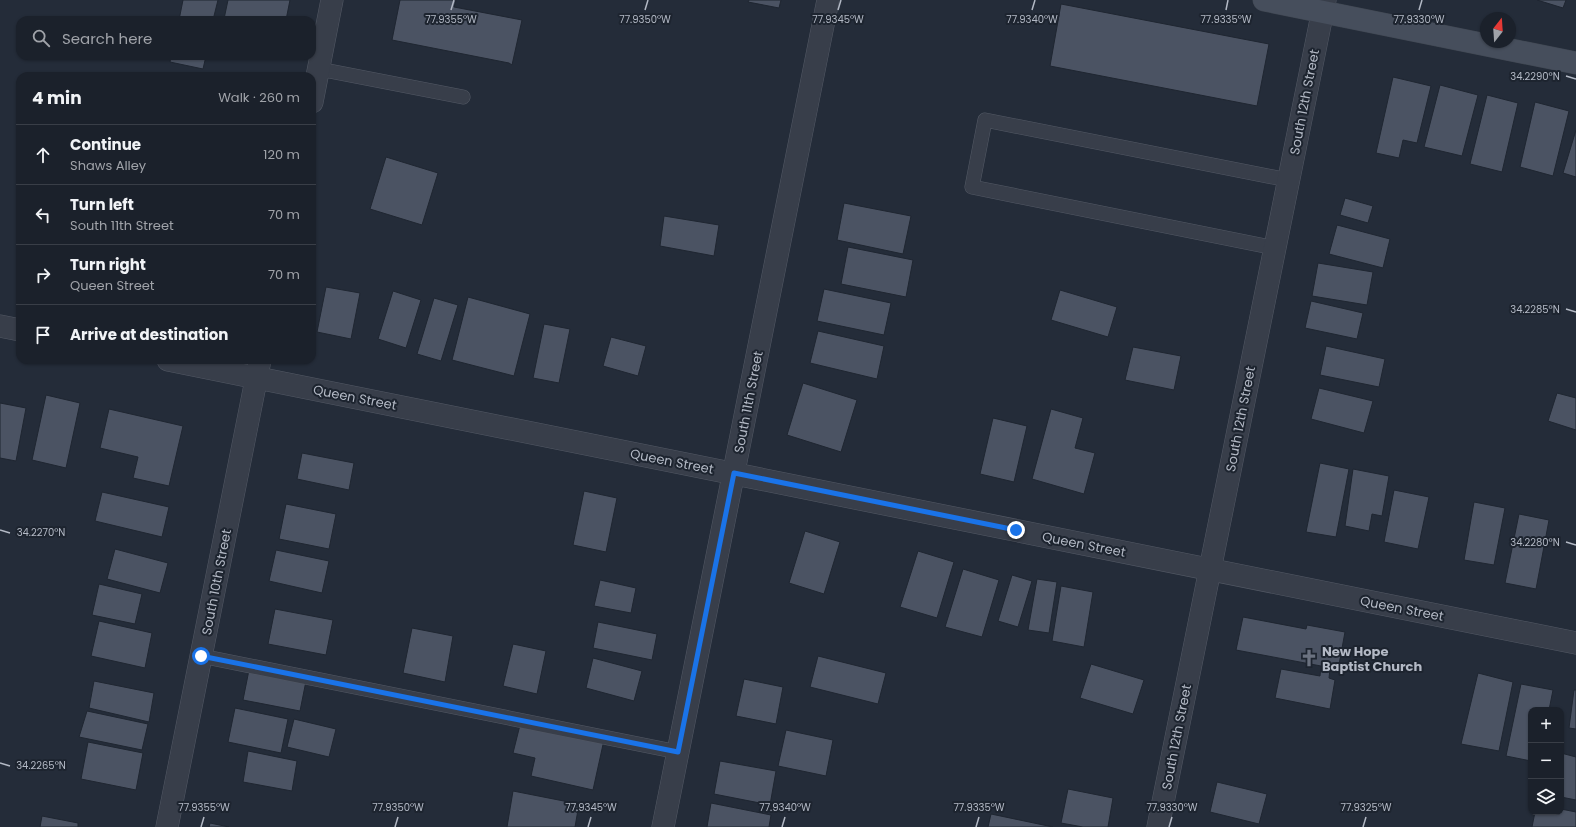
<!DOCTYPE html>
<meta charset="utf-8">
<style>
body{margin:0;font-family:Poppins,sans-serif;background:#282e37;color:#f1f3f6}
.controls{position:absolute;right:12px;bottom:12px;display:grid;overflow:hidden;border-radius:8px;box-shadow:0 1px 3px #0004}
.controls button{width:36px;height:36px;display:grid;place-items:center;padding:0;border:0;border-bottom:1px solid #393e47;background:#1b212b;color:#f1f3f6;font:20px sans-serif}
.compass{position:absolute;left:1480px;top:12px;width:36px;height:36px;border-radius:50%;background:#1b212b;box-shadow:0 1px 3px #0004;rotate:17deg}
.stop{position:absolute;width:12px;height:12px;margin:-9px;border:3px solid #1a73e8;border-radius:50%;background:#fff}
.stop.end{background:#1a73e8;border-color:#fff;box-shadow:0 1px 4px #0008}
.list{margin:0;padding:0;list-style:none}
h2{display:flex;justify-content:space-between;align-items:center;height:52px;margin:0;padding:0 16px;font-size:17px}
h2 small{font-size:13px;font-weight:400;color:#a0a3a9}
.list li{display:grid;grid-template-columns:26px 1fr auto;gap:12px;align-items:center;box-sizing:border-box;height:60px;padding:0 16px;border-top:1px solid #393e47}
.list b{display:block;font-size:15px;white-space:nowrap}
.list p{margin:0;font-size:13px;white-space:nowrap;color:#a0a3a9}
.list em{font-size:13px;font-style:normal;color:#a0a3a9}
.icon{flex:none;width:22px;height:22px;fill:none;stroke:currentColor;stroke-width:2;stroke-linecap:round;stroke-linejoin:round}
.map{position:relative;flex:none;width:1576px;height:827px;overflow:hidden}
.search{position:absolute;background:#1b212b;box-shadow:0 1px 3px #0004;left:16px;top:16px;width:300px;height:44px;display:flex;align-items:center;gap:10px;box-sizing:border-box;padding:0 14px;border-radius:12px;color:#a0a3a9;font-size:15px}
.panel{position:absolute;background:#1b212b;box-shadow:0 1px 3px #0004;left:16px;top:72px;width:300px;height:292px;border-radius:12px}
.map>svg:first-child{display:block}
.building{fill:#4b5363;stroke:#1f2631}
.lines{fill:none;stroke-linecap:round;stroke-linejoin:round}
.lane-casing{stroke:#535965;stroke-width:15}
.street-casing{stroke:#535965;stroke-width:23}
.secondary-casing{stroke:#414853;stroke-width:23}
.lane{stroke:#383e4a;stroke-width:14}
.street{stroke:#383e4a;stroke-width:22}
.secondary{stroke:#464e5c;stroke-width:22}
.route{stroke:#1a73e8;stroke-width:5}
.ticks{fill:none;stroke:#b3b9c5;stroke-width:1.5}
.labels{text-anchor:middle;stroke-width:4;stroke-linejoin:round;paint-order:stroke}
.street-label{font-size:13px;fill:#b3b9c5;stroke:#1d242f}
.poi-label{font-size:13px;font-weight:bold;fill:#b3b9c5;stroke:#1d242f;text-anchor:start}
.ticks-label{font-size:10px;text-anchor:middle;fill:#b3b9c5;stroke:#1d242f;stroke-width:4;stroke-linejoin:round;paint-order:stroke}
</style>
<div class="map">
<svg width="1576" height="827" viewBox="0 0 1576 827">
<rect width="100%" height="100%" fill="#242c39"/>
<path class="building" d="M183,0H218L213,20H179Z
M228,0H290L286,20L224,19Z
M400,0H456L454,7L522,20L512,65L509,63L392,40Z
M749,0H781L779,8L748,2Z
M1537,0H1566L1563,8Z
M1061,4L1269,44L1257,106L1050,66Z
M171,56H206L203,69L170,62Z
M1393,77L1431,86L1417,143L1403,140L1399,158L1376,153Z
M1440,85L1478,95L1462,156L1424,147Z
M1487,95L1518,103L1502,172L1470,164Z
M1535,102L1569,111L1553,176L1520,167Z
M1576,130V177L1563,173Z
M386,157L438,173L422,225L370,209Z
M1345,198L1373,206L1368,223L1340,215Z
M844,203L911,216L903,254L837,240Z
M664,216L719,225L714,256L660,246Z
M1337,225L1390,239L1383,268L1329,254Z
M848,247L913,260L906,297L841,284Z
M1318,263L1373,272L1367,305L1312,296Z
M326,287L360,293L351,339L317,332Z
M824,289L891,303L884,335L817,321Z
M1060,290L1117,307L1108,337L1051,320Z
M393,291L421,300L406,348L378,339Z
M468,297L530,314L514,376L452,360Z
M434,298L458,305L441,361L417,354Z
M1311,301L1363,313L1357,339L1305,328Z
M544,324L570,329L559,383L533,378Z
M818,331L884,346L877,379L810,363Z
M611,337L646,346L638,376L603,366Z
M1326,346L1385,359L1379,387L1320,375Z
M1133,347L1181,356L1174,390L1125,380Z
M803,383L857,400L841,452L787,435Z
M1319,388L1373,401L1364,433L1311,419Z
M1557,393L1576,398V430L1548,421Z
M46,395L80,403L66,468L32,460Z
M0,403L26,408L16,461L0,458Z
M109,409L183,426L169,486L133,478L138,457L100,448Z
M1051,409L1083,418L1075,448L1095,453L1084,494L1032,479Z
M993,418L1027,426L1014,482L980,474Z
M302,453L354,463L349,490L297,479Z
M1320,463L1349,469L1336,537L1306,532Z
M1353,469L1389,476L1382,516L1372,514L1369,531L1345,526Z
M1394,490L1429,497L1418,549L1384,542Z
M584,491L617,498L606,552L573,545Z
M102,492L169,507L162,537L95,521Z
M1474,502L1505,508L1494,565L1464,560Z
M286,504L336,514L329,549L279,539Z
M1519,514L1549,520L1536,589L1505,583Z
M805,531L840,542L824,594L789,583Z
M115,549L168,563L160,593L107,579Z
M276,550L329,561L322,593L269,581Z
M918,551L954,562L937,618L900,607Z
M963,569L999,580L982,637L945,627Z
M1012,575L1032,581L1018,627L998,621Z
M1037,579L1057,582L1049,633L1028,630Z
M600,580L636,588L631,613L594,606Z
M99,584L142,594L135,624L92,615Z
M1061,586L1093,592L1084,647L1052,641Z
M275,609L333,620L326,655L268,644Z
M1243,617L1306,629L1307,625L1345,632L1338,670L1330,669L1329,678L1335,680L1330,709L1275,698L1281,669L1320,676L1321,666L1236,650Z
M99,621L152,633L145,668L91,656Z
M598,622L657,634L652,660L593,648Z
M412,628L453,636L445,682L403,673Z
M513,644L546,651L537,694L503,686Z
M818,656L886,673L878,704L810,687Z
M593,658L642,671L634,701L586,688Z
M1091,664L1144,680L1133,714L1080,698Z
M249,670L306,681L300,711L243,700Z
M1478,673L1513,682L1499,751L1461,744Z
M744,679L783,687L776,724L736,716Z
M94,681L154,693L149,722L89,708Z
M1521,684L1553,690L1549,710H1531V761L1506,756Z
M1574,690H1576V729L1569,728Z
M235,708L288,719L281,753L228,742Z
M87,711L148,724L142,750L79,737Z
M294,719L336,729L329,757L287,747Z
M521,721L604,740L593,790L531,776L535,758L513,753Z
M786,730L833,740L826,776L778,766Z
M88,742L143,753L136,790L81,779Z
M248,751L297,761L292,791L243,782Z
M1561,753L1576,757V800L1561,797Z
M720,761L776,771L770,805L714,794Z
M1217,782L1267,794L1259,824L1210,812Z
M1068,789L1113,798L1108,827H1083L1061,823Z
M513,791L579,804L575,827H507Z
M711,803L771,815L769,827H707Z
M1561,809L1576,812V827H1532L1535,812H1561Z
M991,814L1053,827H988Z
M42,816L78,823V827H40Z
M210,823L229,827H209Z"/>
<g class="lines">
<g class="lane-casing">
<path id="lane" d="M319,69L463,97
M1275,248L972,187L985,120L1288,180
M201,656L678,752"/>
</g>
<g class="street-casing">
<path id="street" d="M312,102L332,0
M0,326L20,330
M168,360L1576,643
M167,827L260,360
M663,827L828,0
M1158,827L1325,0"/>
</g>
<g class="secondary-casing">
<path id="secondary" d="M1264,0L1576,63"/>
</g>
<use href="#lane" class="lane"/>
<use href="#street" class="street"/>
<use href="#secondary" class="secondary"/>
</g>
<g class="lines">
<path class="route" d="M201,656L678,752L734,473L1016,530"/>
</g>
<path class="ticks" d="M451,10L454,0M645,10L648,0M838,10L841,0M1032,10L1035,0M1226,10L1228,0M1419,10L1422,0M1566,76L1576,79M1566,309L1576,312M0,530L10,533M1566,542L1576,545M0,763L10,766M201,827L204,817M395,827L398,817M588,827L591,817M782,827L785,817M976,827L979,817M1169,827L1172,817M1363,827L1366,817"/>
<defs>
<g id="church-bare" transform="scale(1.38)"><path d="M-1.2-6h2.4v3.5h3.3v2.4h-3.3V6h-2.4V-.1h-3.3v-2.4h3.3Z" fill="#6b7280" stroke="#1d242f" stroke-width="2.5" paint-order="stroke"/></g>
</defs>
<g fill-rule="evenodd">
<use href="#church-bare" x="1309" y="658"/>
</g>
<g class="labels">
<g class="street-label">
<text transform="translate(1304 102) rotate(-79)" y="5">South 12th Street</text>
<text transform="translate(355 397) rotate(11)" y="5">Queen Street</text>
<text transform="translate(748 402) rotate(-79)" y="5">South 11th Street</text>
<text transform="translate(1240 419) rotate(-79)" y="5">South 12th Street</text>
<text transform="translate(672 461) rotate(11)" y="5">Queen Street</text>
<text transform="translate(1084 544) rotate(11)" y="5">Queen Street</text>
<text transform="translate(216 582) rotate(-79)" y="5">South 10th Street</text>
<text transform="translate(1402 608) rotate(11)" y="5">Queen Street</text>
<text transform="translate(1176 737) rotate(-79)" y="5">South 12th Street</text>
</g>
<g class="poi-label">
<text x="1322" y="656">New Hope<tspan x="1322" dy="15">Baptist Church</tspan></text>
</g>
</g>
<g class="ticks-label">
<text x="451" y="23">77.9355°W</text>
<text x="645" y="23">77.9350°W</text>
<text x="838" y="23">77.9345°W</text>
<text x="1032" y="23">77.9340°W</text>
<text x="1226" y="23">77.9335°W</text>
<text x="1419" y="23">77.9330°W</text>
<text x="1535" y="80">34.2290°N</text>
<text x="1535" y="313">34.2285°N</text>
<text x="41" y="536">34.2270°N</text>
<text x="1535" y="546">34.2280°N</text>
<text x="41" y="769">34.2265°N</text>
<text x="204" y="811">77.9355°W</text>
<text x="398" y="811">77.9350°W</text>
<text x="591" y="811">77.9345°W</text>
<text x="785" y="811">77.9340°W</text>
<text x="979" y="811">77.9335°W</text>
<text x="1172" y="811">77.9330°W</text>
<text x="1366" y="811">77.9325°W</text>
</g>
</svg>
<div class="controls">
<button>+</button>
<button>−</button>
<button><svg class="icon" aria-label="layers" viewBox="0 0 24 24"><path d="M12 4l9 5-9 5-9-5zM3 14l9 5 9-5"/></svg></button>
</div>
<svg class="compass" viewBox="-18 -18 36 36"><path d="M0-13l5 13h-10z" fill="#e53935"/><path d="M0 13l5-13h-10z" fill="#a0a3a9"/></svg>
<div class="stop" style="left:201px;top:656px"></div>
<div class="stop end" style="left:1016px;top:530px"></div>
<div class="search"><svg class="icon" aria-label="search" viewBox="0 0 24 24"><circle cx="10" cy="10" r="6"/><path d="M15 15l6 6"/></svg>Search here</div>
<section class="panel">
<h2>4 min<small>Walk · 260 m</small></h2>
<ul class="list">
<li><svg class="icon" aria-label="ahead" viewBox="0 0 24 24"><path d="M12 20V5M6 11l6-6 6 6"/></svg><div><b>Continue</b><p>Shaws Alley</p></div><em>120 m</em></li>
<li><svg class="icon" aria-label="left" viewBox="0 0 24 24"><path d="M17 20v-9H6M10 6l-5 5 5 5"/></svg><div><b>Turn left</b><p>South 11th Street</p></div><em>70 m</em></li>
<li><svg class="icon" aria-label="right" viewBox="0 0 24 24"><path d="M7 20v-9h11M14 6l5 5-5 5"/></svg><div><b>Turn right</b><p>Queen Street</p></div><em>70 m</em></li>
<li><svg class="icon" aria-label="arrive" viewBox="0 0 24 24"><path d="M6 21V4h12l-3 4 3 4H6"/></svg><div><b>Arrive at destination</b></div></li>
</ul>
</section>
</div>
